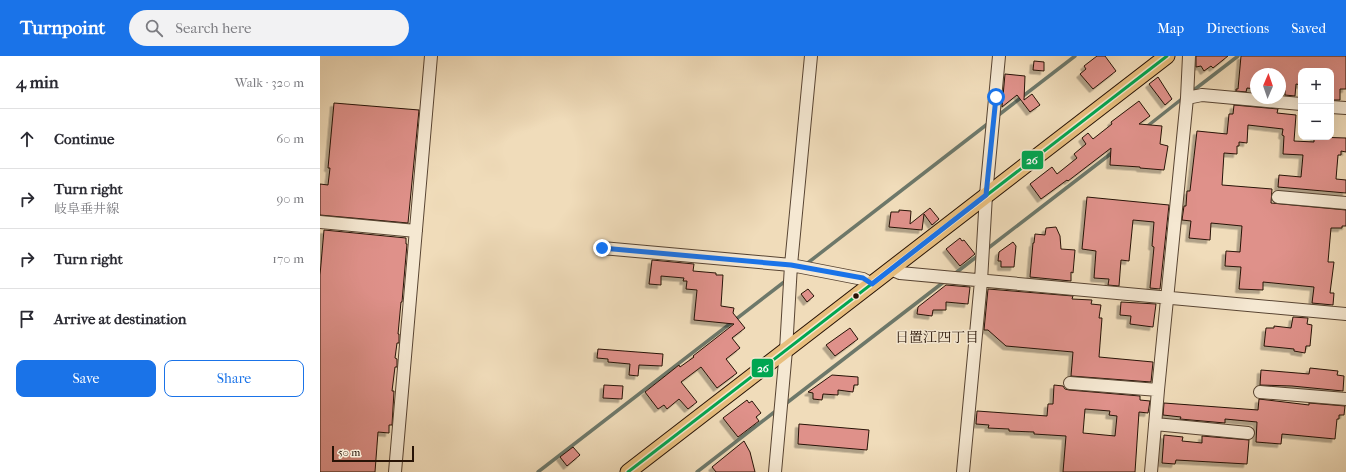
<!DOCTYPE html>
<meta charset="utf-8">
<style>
body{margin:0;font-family:"IM FELL French Canon","Noto Serif JP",serif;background:#f2f2f3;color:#2b2b33}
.controls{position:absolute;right:12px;top:12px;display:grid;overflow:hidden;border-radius:8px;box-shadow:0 4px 16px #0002}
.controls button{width:36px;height:36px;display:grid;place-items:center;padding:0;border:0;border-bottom:1px solid #e1e1e2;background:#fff;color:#2b2b33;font:20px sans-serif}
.compass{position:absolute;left:930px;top:12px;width:36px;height:36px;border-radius:50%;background:#fff;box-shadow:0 4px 16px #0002;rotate:2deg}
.scale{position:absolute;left:12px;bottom:10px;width:82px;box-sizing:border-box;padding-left:4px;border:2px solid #271306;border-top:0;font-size:11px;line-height:14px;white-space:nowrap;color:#271306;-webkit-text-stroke:3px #f5e8d2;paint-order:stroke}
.stop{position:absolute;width:12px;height:12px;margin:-9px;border:3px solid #1a73e8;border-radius:50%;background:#fff}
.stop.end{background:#1a73e8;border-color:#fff;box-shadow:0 1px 4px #0008}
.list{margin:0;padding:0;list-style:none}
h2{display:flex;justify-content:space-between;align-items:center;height:52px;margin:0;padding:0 16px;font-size:17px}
h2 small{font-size:13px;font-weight:400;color:#7c7c81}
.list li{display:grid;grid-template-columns:26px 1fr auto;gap:12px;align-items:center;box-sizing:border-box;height:60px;padding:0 16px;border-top:1px solid #e1e1e2}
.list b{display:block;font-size:15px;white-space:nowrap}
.list p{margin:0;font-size:13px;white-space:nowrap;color:#7c7c81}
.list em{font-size:13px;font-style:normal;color:#7c7c81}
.actions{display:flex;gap:8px;padding:12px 16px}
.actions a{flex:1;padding:9px 0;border:1px solid #1a73e8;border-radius:8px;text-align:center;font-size:14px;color:#1a73e8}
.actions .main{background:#1a73e8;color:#fff}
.icon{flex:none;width:22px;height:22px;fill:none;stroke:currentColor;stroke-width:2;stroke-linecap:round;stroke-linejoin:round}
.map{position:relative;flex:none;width:1026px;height:416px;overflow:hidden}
header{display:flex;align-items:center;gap:24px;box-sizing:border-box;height:56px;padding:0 20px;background:#1a73e8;color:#fff}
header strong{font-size:19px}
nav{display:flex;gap:22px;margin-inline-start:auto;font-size:14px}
.search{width:280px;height:36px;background:#f2f2f3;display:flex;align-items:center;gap:10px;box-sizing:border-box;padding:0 14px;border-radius:22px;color:#7c7c81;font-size:15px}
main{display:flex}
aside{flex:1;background:#fff}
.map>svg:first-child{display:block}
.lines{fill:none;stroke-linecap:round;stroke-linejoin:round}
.stream{stroke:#6d786a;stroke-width:3.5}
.building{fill:#df918a;stroke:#271306;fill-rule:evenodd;filter:url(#shadow)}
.minor-casing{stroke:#594533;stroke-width:14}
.major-casing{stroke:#271306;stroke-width:17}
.minor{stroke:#f5e8d2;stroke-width:12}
.major{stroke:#e8be7d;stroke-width:15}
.bus-1-casing{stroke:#f5e8d2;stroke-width:6}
.bus-1{stroke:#00a651;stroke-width:3}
.route{stroke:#1a73e8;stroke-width:5}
.bus-dot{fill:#271306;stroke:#f5e8d2;stroke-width:1.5}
.labels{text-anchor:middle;stroke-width:3;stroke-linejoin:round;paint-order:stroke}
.neighbourhood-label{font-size:14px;fill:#271306;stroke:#f5e8d2}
.line-badge{stroke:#f5e8d2;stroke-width:1.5}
.badge-label{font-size:11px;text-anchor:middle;font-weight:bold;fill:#fff}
</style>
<header>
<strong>Turnpoint</strong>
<div class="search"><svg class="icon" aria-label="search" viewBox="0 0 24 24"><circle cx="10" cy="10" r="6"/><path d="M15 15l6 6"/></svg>Search here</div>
<nav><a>Map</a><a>Directions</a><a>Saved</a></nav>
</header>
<main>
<aside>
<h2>4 min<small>Walk · 320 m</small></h2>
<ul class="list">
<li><svg class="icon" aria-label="ahead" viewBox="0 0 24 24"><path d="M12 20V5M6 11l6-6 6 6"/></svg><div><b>Continue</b></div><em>60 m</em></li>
<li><svg class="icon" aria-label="right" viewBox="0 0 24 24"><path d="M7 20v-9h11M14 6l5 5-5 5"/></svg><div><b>Turn right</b><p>岐阜垂井線</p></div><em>90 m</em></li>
<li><svg class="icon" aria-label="right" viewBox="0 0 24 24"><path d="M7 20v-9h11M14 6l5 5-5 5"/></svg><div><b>Turn right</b></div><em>170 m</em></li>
<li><svg class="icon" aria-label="arrive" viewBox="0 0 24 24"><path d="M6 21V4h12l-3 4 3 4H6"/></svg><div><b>Arrive at destination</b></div></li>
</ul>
<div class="actions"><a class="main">Save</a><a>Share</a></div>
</aside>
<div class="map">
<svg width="1026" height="416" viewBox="0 0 1026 416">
<defs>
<filter id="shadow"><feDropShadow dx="-3.5" dy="3.5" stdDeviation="0" flood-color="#0004"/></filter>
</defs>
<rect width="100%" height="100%" fill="#f0dcba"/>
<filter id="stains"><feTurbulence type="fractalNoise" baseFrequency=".005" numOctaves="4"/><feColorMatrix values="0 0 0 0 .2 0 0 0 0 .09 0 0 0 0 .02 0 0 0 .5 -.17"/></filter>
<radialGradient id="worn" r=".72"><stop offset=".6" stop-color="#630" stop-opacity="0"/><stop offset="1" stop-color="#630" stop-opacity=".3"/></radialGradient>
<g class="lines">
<path class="stream" d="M870,37L918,0
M676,61L755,0
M825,72L863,42
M667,193L793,96
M485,209L670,66
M633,219L660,198
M464,349L625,225
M218,416L468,223
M377,416L457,354"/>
</g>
<path class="building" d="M777,0H785L796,15L773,33L760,18L766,13L764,10Z
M876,0H908L893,12L891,10L884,15L881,10L876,11Z
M921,0H1026V33H1020V44H1011V15H981V29L976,28L975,40L965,39V34L960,33V18H936V33L927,32L926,36L916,35V33H918Z
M714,5L724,6V15L713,14Z
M685,18L705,20L704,44L712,38L720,49L710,56L697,39L682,51Z
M838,21L852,43L845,49L829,28Z
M819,45L830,60L819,68L842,70L840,88L848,90L844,114L820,112V111L790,109L791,92L748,125L747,124L721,143L710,128L732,111L737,118L757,102L754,98L766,88L762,82L768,77L773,83L792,68L791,66Z
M14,47L99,54L88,167L0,159V128L8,129L10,112H8Z
M914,49L958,53L957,57L976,59L974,85L994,86V81L1026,82V96L1021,95V99H1018L1016,123L1026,124V137L958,131L959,119L981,121L983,99L963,98L964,80L962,79L963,73L928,69L927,87L919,86V90H917V98L904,97L902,129L952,133L951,147L1026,154V170H1022V172H1011L1008,206H1014L1010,237H1014L1013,249L992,247L994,231L943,226V234L919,233L921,211L905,210L906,195L920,196L922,170L891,167L890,184L869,182L871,165L862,164L864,150H866L867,135H870L877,75L907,78L909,58H913Z
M767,141L849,149L840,233L830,232L834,191L832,190L834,166L813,164L809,205L801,204L799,230L788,229L789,223L774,222L776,195L762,193Z
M610,152L619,163L612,169L604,158L602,174L569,171L571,156H579V154L591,155L590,168Z
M736,171L740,180L741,193L755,194L753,217L751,216V225L710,221L713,187H714L715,178L725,179L726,172Z
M4,174L86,182V188H87L82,246H81L78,278H79V287H77L75,302L77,303V311H75L72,335H74L72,369H69V377L58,376L55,416H0V219Z
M640,182L642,185L644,184L655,198L640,210L626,193Z
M693,186L696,190L694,211H681V205H678L679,196Z
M332,204L374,208L373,215L396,217V219H403L401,250L414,252L413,257L425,272L412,282L420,292L406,303L417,317L397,332L381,311L361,326L377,346L368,353L359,343L347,353L344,349L338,353L325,336L359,309L360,311L374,301L373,300L414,268L374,264L377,234L366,233L367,225H363L364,222L341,220V229L329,228Z
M626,229L650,231L648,248L626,246V254H613L612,260L597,258L598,251Z
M488,233L494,240L487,246L481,238Z
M668,233L753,240L752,243L772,244L771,248L781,249L779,262H782L779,301L833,306L831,326L751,320L753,296L686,290L668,274H664Z
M801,246L836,248L833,271L810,268L811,260L800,259Z
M973,261L988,262L987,268L992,269L990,290H986L985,297L974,295V293L944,290L946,272H954V270L971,272Z
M530,272L538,283L515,300L506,289Z
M278,293L343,298L342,310L319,309L318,320L309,319L310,308L288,306V303L277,302Z
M990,312L1018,315L1017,319L1024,320L1023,335L972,330L940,329L941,314L989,318Z
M512,319L538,321V329H534L533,336L518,334V339L503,338L502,344L493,343V337L488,336Z
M284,329L303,330L302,343L283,342Z
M734,329L743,330L745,333L749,334L820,340V344L830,345L828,357L819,356L815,416H743L746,380L714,378V376L689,375V373L668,372L669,369L656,368L657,355L727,360L728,348H733ZM765,353L790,355L789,359L797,360L795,380L763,377Z
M939,343L989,349V347L1025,350L1024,359H1019V363H1017L1015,383L962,378L961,388L936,386L937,366L905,363V367L860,363L861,361L843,359L844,347L938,354Z
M427,344L429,347L432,345L441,357L436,361L439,365L418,381L403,362Z
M479,368L549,374L547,394L478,388Z
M844,379L863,381L862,385L882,387V380L929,384L927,408L856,404L855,408L842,407Z
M424,385L430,396L435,416H396L392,411Z
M253,391L260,399L247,410L240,401Z"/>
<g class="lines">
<g class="minor-casing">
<path id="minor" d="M867,42L882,39L981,48
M1011,51L1026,52
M958,141L1026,147
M0,166L96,175
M282,192L471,209L543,223L552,228
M571,213L580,217L1026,258
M750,327L838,334
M940,336L1026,343
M835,368L928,377
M75,416L111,0
M455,416L466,294L471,209L491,0
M643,416L661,225L666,139L679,0
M831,416L838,334L867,42L869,0"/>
</g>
<g class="major-casing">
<path id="major" d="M308,416L847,0"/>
</g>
<use href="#minor" class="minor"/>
<use href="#major" class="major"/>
<g class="bus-1-casing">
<path id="bus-1" d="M308,416L847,0"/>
</g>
<use href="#bus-1" class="bus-1"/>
</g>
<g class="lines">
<path class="route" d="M282,192L471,209L543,222L552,228L666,139L676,41"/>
</g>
<circle class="bus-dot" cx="536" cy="240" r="3.5"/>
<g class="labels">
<g class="neighbourhood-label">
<text x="617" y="286">日置江四丁目</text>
</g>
</g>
<g class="line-badge">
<rect x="701" y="94" width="23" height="20" rx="4" fill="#00a651"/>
<rect x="431" y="302" width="23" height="20" rx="4" fill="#00a651"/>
</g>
<g class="badge-label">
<text x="712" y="108">26</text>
<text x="443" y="316">26</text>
</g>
<rect width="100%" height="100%" filter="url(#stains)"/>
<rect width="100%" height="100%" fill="url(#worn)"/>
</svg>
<div class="controls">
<button>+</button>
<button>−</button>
</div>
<svg class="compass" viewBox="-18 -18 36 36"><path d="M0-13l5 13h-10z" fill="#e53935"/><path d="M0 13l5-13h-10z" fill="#7c7c81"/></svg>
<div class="scale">50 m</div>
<div class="stop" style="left:676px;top:41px"></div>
<div class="stop end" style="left:282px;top:192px"></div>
</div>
</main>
